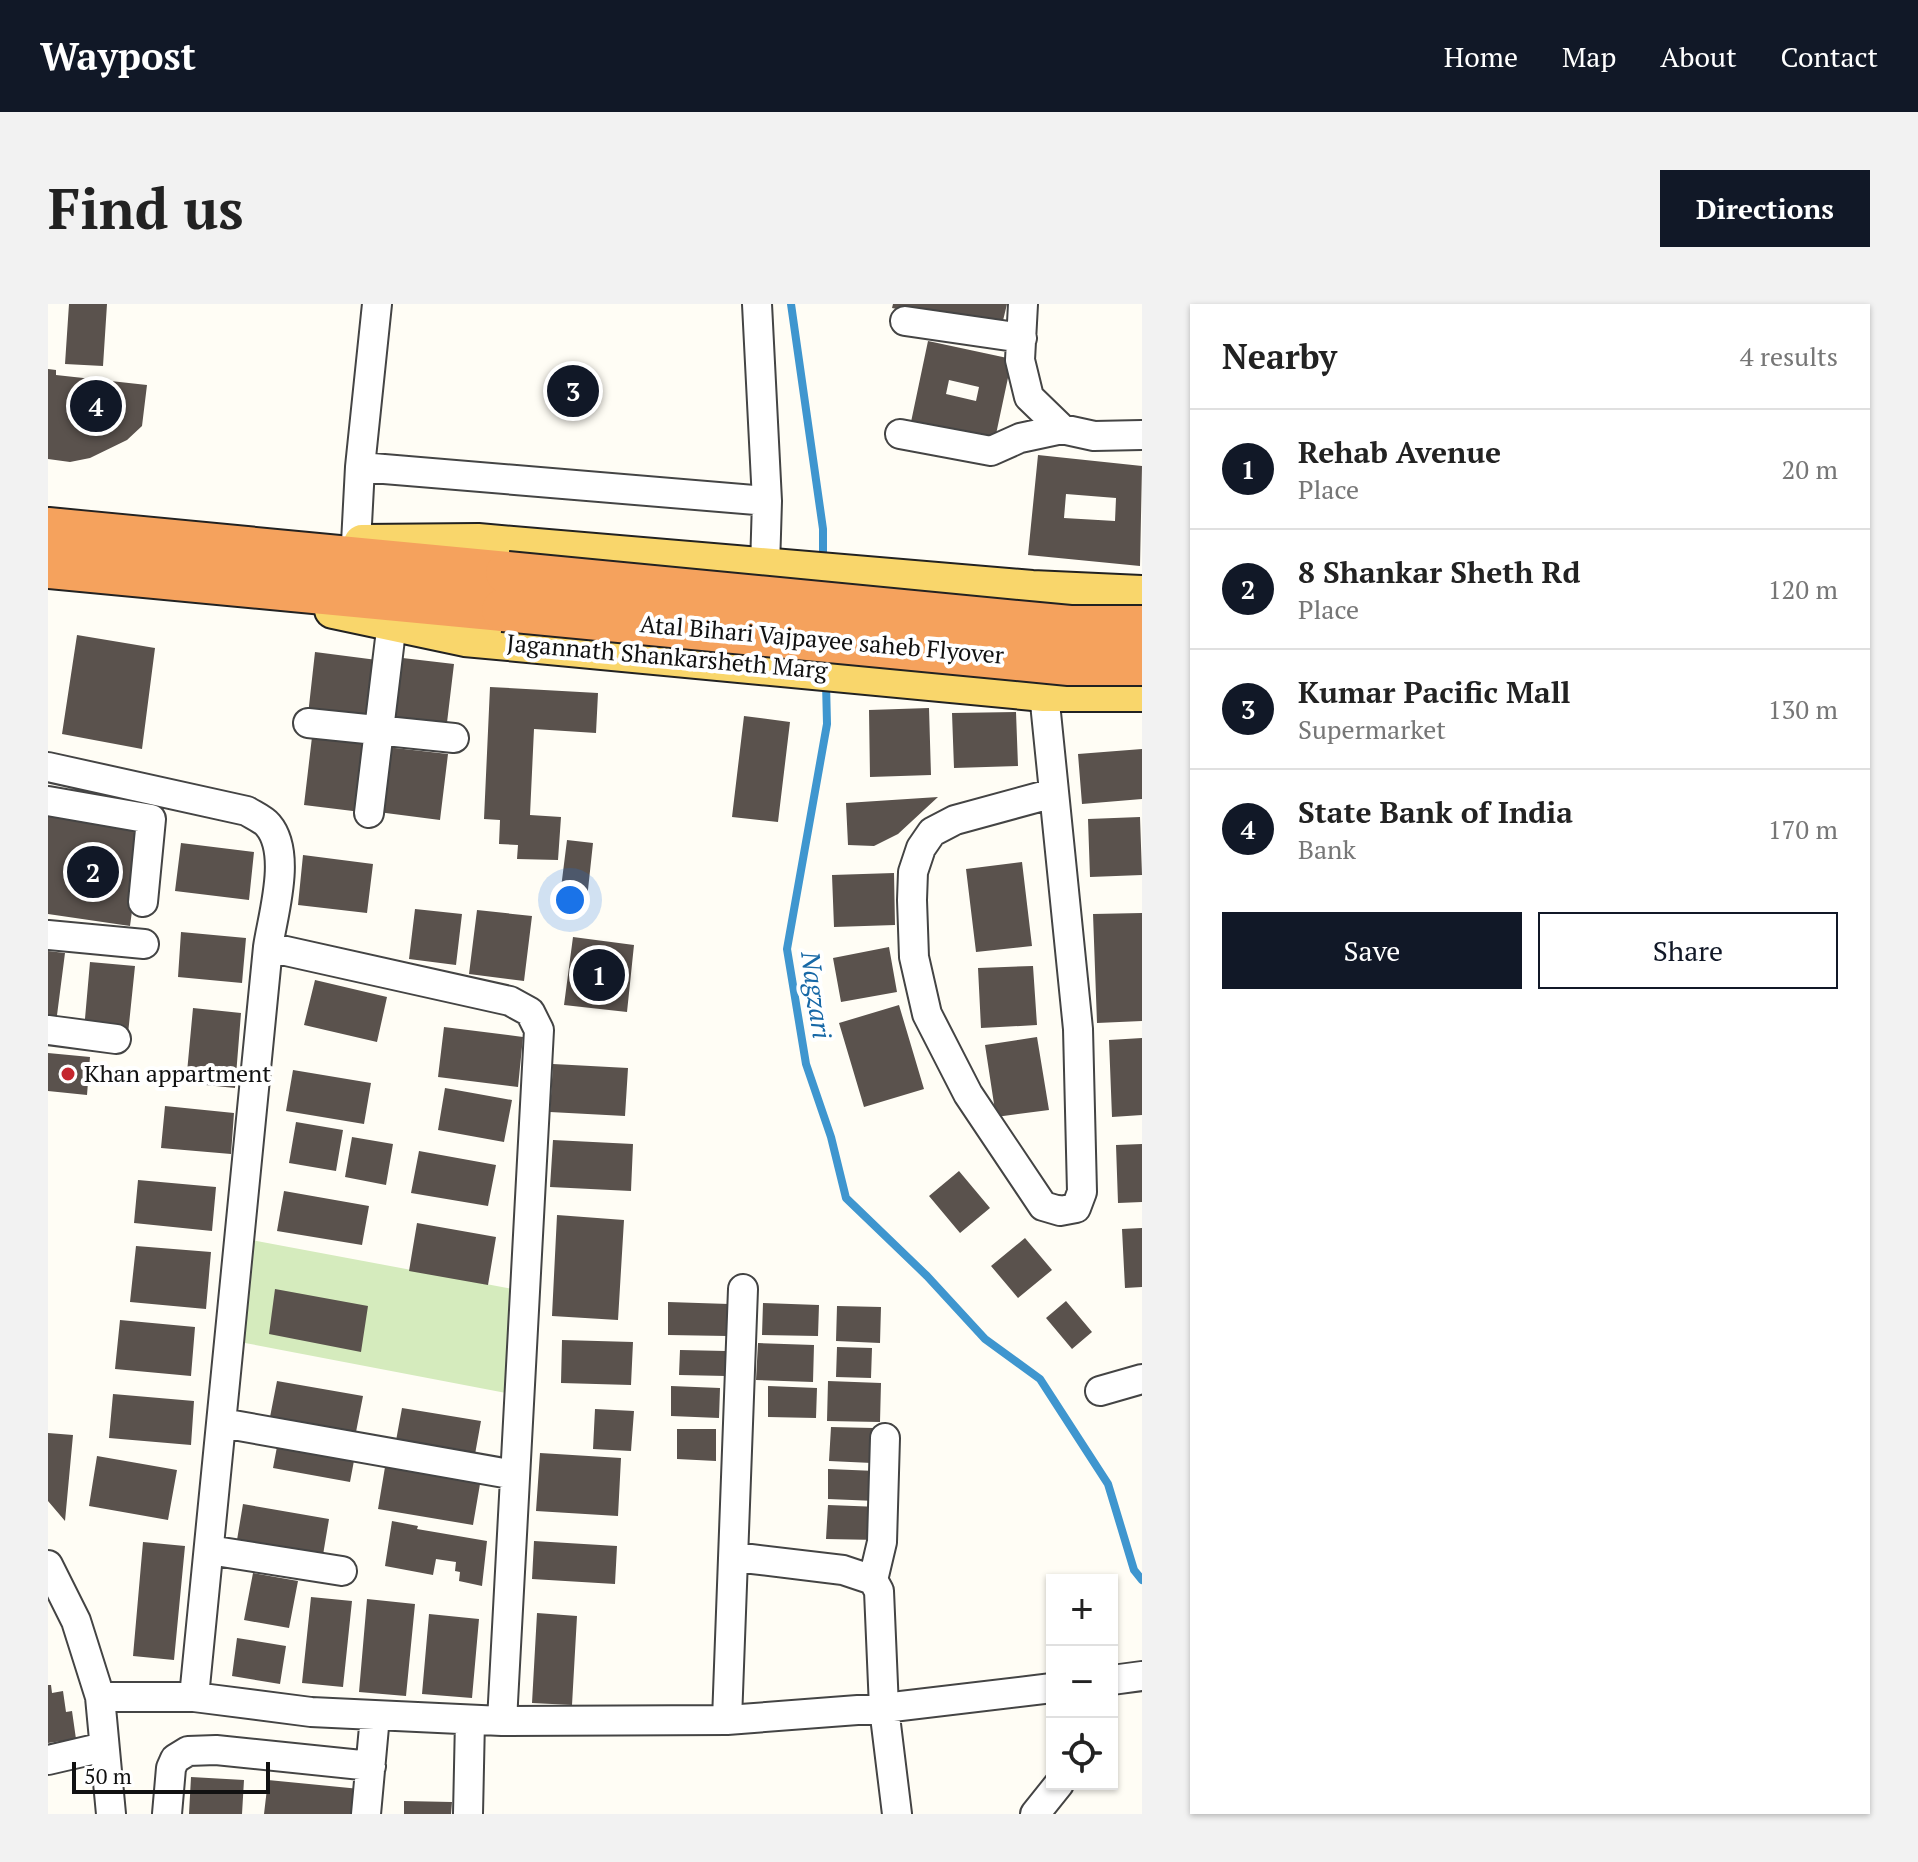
<!DOCTYPE html>
<meta charset="utf-8">
<style>
body{margin:0;font-family:"PT Serif",serif;background:#f2f2f2;color:#222}
.controls{position:absolute;right:24px;bottom:24px;display:grid;overflow:hidden;border-radius:0px;box-shadow:0 2px 6px #0004}
.controls button{width:72px;height:72px;display:grid;place-items:center;padding:0;border:0;border-bottom:2px solid #e0e0e0;background:#fff;color:#222;font:40px sans-serif}
.scale{position:absolute;left:24px;bottom:20px;width:198px;box-sizing:border-box;padding-left:8px;border:4px solid #111;border-top:0;font-size:22px;line-height:28px;white-space:nowrap;color:#111;-webkit-text-stroke:6px #fff;paint-order:stroke}
.you{position:absolute;left:522px;top:596px;width:28px;height:28px;margin:-20px;border:6px solid #fff;border-radius:50%;background:#1a73e8;box-shadow:0 0 0 12px #1a73e833}
.badge{display:grid;place-items:center;width:52px;height:52px;border-radius:50%;background:#111827;color:#fff;font-size:26px;font-weight:700}
.pin{position:absolute;translate:-50% -50%;border:4px solid #fff;box-shadow:0 2px 8px #0006}
.list{margin:0;padding:0;list-style:none}
h2{display:flex;justify-content:space-between;align-items:center;height:104px;margin:0;padding:0 32px;font-size:34px}
h2 small{font-size:26px;font-weight:400;color:#767676}
.list li{display:grid;grid-template-columns:52px 1fr auto;gap:24px;align-items:center;box-sizing:border-box;height:120px;padding:0 32px;border-top:2px solid #e0e0e0}
.list b{display:block;font-size:30px;white-space:nowrap}
.list p{margin:0;font-size:26px;white-space:nowrap;color:#767676}
.list em{font-size:26px;font-style:normal;color:#767676}
.actions{display:flex;gap:16px;padding:24px 32px}
.actions a{flex:1;padding:18px 0;border:2px solid #111827;border-radius:0px;text-align:center;font-size:28px;color:#111827}
.actions .main{background:#111827;color:#fff}
.icon{flex:none;width:44px;height:44px;fill:none;stroke:currentColor;stroke-width:2;stroke-linecap:round;stroke-linejoin:round}
.map{position:relative;flex:none;width:1094px;height:1510px;overflow:hidden;border-radius:0px}
header{display:flex;align-items:center;gap:48px;box-sizing:border-box;height:112px;padding:0 40px;background:#111827;color:#fff}
header strong{font-size:38px}
nav{display:flex;gap:44px;margin-inline-start:auto;font-size:28px}
.intro{display:flex;align-items:center;justify-content:space-between;box-sizing:border-box;height:192px;padding:0 48px}
h1{margin:0;font-size:56px}
.button{padding:20px 36px;border-radius:0px;background:#111827;color:#fff;font-size:28px;font-weight:700}
main{display:flex;gap:48px;padding:0 48px}
aside{flex:1;background:#fff;border-radius:0px;box-shadow:0 2px 6px #0004}
.map>svg:first-child{display:block}
.green{fill:#d5ebbd}
.lines{fill:none;stroke-linecap:round;stroke-linejoin:round}
.stream{stroke:#3f96cf;stroke-width:8}
.building{fill:#5a524d;fill-rule:evenodd}
.minor-casing{stroke:#444;stroke-width:32}
.major-casing{stroke:#222;stroke-width:40}
.highway-casing{stroke:#222;stroke-width:46}
.minor{stroke:#fff;stroke-width:28}
.major{stroke:#f9d66b;stroke-width:36}
.highway{stroke:#f5a25d;stroke-width:42}
.highway-bridge-casing{stroke:#222;stroke-width:46;stroke-linecap:butt}
.highway-bridge{stroke:#f5a25d;stroke-width:42}
.poi-dot{fill:#c4262e;stroke:#fff;stroke-width:3}
.labels{text-anchor:middle;stroke-width:8;stroke-linejoin:round;paint-order:stroke}
.street-label{font-size:24px;fill:#111;stroke:#fff}
.poi-label{font-size:24px;fill:#111;stroke:#fff;text-anchor:start}
.water-label{font-size:26px;font-style:italic;fill:#1768a6;stroke:#fff}
</style>
<header>
<strong>Waypost</strong>
<nav><a>Home</a><a>Map</a><a>About</a><a>Contact</a></nav>
</header>
<div class="intro"><h1>Find us</h1><a class="button">Directions</a></div>
<main>
<div class="map">
<svg width="1094" height="1510" viewBox="0 0 1094 1510">
<rect width="100%" height="100%" fill="#fffdf5"/>
<path class="green" d="M198,935L465,985L458,1089L197,1039Z"/>
<g class="lines">
<path class="stream" d="M743,0L775,225V257
M778,379L779,420L739,645L758,760L783,833L798,894L879,972L937,1035L992,1075L1060,1180L1086,1266L1094,1276"/>
</g>
<path class="building" d="M21,0H59L55,62L17,60Z
M845,0H959L953,25L844,4Z
M880,37L964,55L947,135L863,118ZM901,76L931,83L928,97L898,90Z
M0,65L8,66V71L99,81L94,122L79,136L42,154L22,158L0,155Z
M990,151L1094,162L1092,262L980,251ZM1018,190L1068,194L1067,217L1016,214Z
M29,331L107,344L94,445L14,430Z
M267,348L329,356L322,418L260,411Z
M346,353L406,360L398,427L338,419Z
M442,383L550,389L548,429L486,425L482,511L513,513L510,556L469,555L470,541L451,540L452,516L436,515Z
M881,404L883,471L822,473L821,406Z
M968,408L970,462L906,464L904,409Z
M696,412L742,418L730,518L684,513Z
M264,433L321,439L313,508L256,501Z
M338,443L400,450L392,516L330,508Z
M1094,445V495L1034,500L1030,450Z
M890,493L850,530L826,542L800,541L798,499Z
M0,510L95,526L82,622L0,610Z
M1092,513L1094,571L1042,573L1040,515Z
M519,536L545,539L539,595L512,592Z
M133,539L206,548L201,596L127,587Z
M255,551L325,560L319,609L250,601Z
M974,558L984,642L928,648L918,565Z
M846,569L847,621L786,623L784,571Z
M367,605L414,610L408,661L361,655Z
M429,606L484,612L476,677L421,670Z
M1094,609V717L1049,719L1045,610Z
M133,628L198,634L194,679L130,673Z
M525,633L586,641L579,708L516,701Z
M841,643L849,688L793,698L785,654Z
M0,647L17,649L8,719L0,718Z
M42,658L87,662L80,730L36,726Z
M985,662L989,721L933,724L930,664Z
M267,676L339,693L329,738L256,721Z
M851,701L876,785L816,803L791,719Z
M145,704L193,709L187,784L138,779Z
M396,723L475,733L470,783L390,773Z
M989,733L1001,806L948,813L937,741Z
M1094,734V811L1064,813L1061,736Z
M0,749L42,753L39,791L0,787Z
M505,760L580,764L577,812L502,808Z
M245,766L323,779L316,820L238,807Z
M397,784L464,796L456,838L390,826Z
M117,802L186,809L183,850L113,844Z
M248,818L295,826L288,867L241,859Z
M304,833L345,840L338,881L297,873Z
M505,836L585,840L583,887L502,883Z
M1094,840V898L1070,899L1068,841Z
M371,847L448,861L440,902L363,889Z
M911,867L942,904L912,929L881,892Z
M90,876L168,883L164,927L86,919Z
M236,887L321,902L314,941L229,927Z
M509,911L576,916L570,1016L504,1012Z
M369,919L448,933L440,981L361,967Z
M1094,924V983L1077,984L1074,925Z
M977,934L1004,966L970,994L943,962Z
M88,942L163,948L158,1005L82,998Z
M227,985L320,1002L313,1048L221,1030Z
M1018,997L1044,1028L1024,1045L998,1014Z
M620,998L681,1000L680,1032L620,1031Z
M715,999L771,1001L770,1032L714,1031Z
M789,1002L833,1003L832,1039L788,1037Z
M72,1016L147,1023L143,1072L67,1065Z
M514,1036L585,1038L583,1081L513,1079Z
M710,1039L766,1041L765,1078L708,1076Z
M789,1043L824,1044L823,1074L788,1073Z
M632,1046L678,1047V1072L631,1071Z
M229,1077L315,1092L308,1128L222,1113Z
M780,1077L833,1079L832,1118L779,1117Z
M623,1082L672,1084L671,1114L623,1112Z
M720,1082L769,1084L768,1114L720,1113Z
M65,1090L146,1097L143,1141L61,1134Z
M354,1104L433,1117L426,1156L347,1142Z
M547,1105L586,1107L583,1147L545,1145Z
M783,1123L825,1124L824,1159L781,1157Z
M629,1125H668V1157L629,1155Z
M0,1129L25,1131L17,1217L0,1197Z
M231,1132L308,1146L302,1178L225,1164Z
M492,1149L573,1154L570,1212L488,1207Z
M49,1152L129,1166L120,1216L41,1202Z
M337,1163L432,1180L425,1221L330,1205Z
M780,1165L828,1167V1197L780,1195Z
M195,1200L281,1215L275,1251L189,1236Z
M780,1201L832,1203L831,1236L778,1235Z
M344,1217L370,1222L369,1225L439,1237L434,1282L411,1277L412,1268L407,1267L408,1258L388,1255L385,1271L337,1262Z
M486,1237L569,1242L567,1280L484,1275Z
M95,1238L137,1242L126,1356L85,1352Z
M205,1269L250,1277L241,1324L196,1316Z
M263,1293L304,1297L295,1383L254,1379Z
M319,1295L367,1300L358,1392L311,1388Z
M489,1309L529,1312L524,1401L484,1399Z
M381,1310L431,1315L424,1394L374,1390Z
M189,1334L238,1342L232,1380L184,1372Z
M0,1381H3L4,1389L15,1387L18,1408L24,1407L28,1435L0,1439Z
M143,1473L196,1476L194,1510H141Z
M220,1476L312,1485L309,1510H216Z
M356,1497L404,1498L403,1510H356Z"/>
<g class="lines">
<g class="minor-casing">
<path id="minor" d="M709,0L719,197L717,263
M975,0L972,56L981,93L1014,125
M857,17L974,34
M852,130L943,147L972,134L1014,125L1046,132L1094,131
M312,163L719,197
M308,239L312,163L329,0
M996,389L1030,725L1034,888L1028,904L1012,907L995,902L920,790L879,710L866,653L864,596L865,568L873,544L884,528L907,516L1006,489
M260,419L406,434
M0,463L199,507C205,511 215,515 220,521C244,549 225,610 220,643L146,1393
M0,497L103,515L95,598
M321,509L344,318
M0,631L96,640
M220,643L462,697L482,708L491,726L454,1417
M0,726L68,735
M1052,1087L1094,1075
M174,1119L467,1171
M161,1246L294,1267
M687,1253L795,1266L825,1276L831,1287L836,1404L849,1510
M0,1261L28,1317L52,1393L63,1510
M825,1276L834,1238L837,1134
M1064,1376L1094,1372
M52,1393H146L263,1408L454,1417L679,1416L836,1404L1004,1384
M679,1416L695,985
M0,1456L56,1443
M119,1510L123,1464L127,1455L140,1447L168,1446L323,1462
M318,1510L327,1412
M420,1510L422,1416
M987,1510L1011,1480"/>
</g>
<g class="major-casing">
<path id="major" d="M314,239L430,238L984,285L1094,290
M285,306L417,334L996,389H1094"/>
</g>
<g class="highway-casing">
<path id="highway" d="M0,225L459,269
M0,263L455,306"/>
</g>
<use href="#minor" class="minor"/>
<use href="#major" class="major"/>
<use href="#highway" class="highway"/>
<g class="highway-bridge-casing">
<path id="highway-bridge" d="M459,269L1022,323H1094
M455,306L1021,360H1094"/>
</g>
<use href="#highway-bridge" class="highway-bridge"/>
</g>
<circle class="poi-dot" cx="20" cy="770" r="8"/>
<g class="labels">
<g class="street-label">
<text transform="translate(774 336) rotate(5)" y="8">Atal Bihari Vajpayee saheb Flyover</text>
<text transform="translate(619 353) rotate(5)" y="8">Jagannath Shankarsheth Marg</text>
</g>
<g class="poi-label">
<text x="36" y="778">Khan appartment</text>
</g>
<g class="water-label">
<text transform="translate(768 691) rotate(82)" y="9">Nagzari</text>
</g>
</g>
</svg>
<div class="controls">
<button>+</button>
<button>−</button>
<button><svg class="icon" aria-label="locate" viewBox="0 0 24 24"><circle cx="12" cy="12" r="6"/><path d="M12 2v4M12 18v4M2 12h4M18 12h4"/></svg></button>
</div>
<div class="scale">50 m</div>
<div class="you"></div>
<div class="pin badge" style="left:551px;top:671px">1</div>
<div class="pin badge" style="left:45px;top:568px">2</div>
<div class="pin badge" style="left:525px;top:87px">3</div>
<div class="pin badge" style="left:48px;top:102px">4</div>
</div>
<aside>
<h2>Nearby<small>4 results</small></h2>
<ul class="list">
<li><span class="badge">1</span><div><b>Rehab Avenue</b><p>Place</p></div><em>20 m</em></li>
<li><span class="badge">2</span><div><b>8 Shankar Sheth Rd</b><p>Place</p></div><em>120 m</em></li>
<li><span class="badge">3</span><div><b>Kumar Pacific Mall</b><p>Supermarket</p></div><em>130 m</em></li>
<li><span class="badge">4</span><div><b>State Bank of India</b><p>Bank</p></div><em>170 m</em></li>
</ul>
<div class="actions"><a class="main">Save</a><a>Share</a></div>
</aside>
</main>
